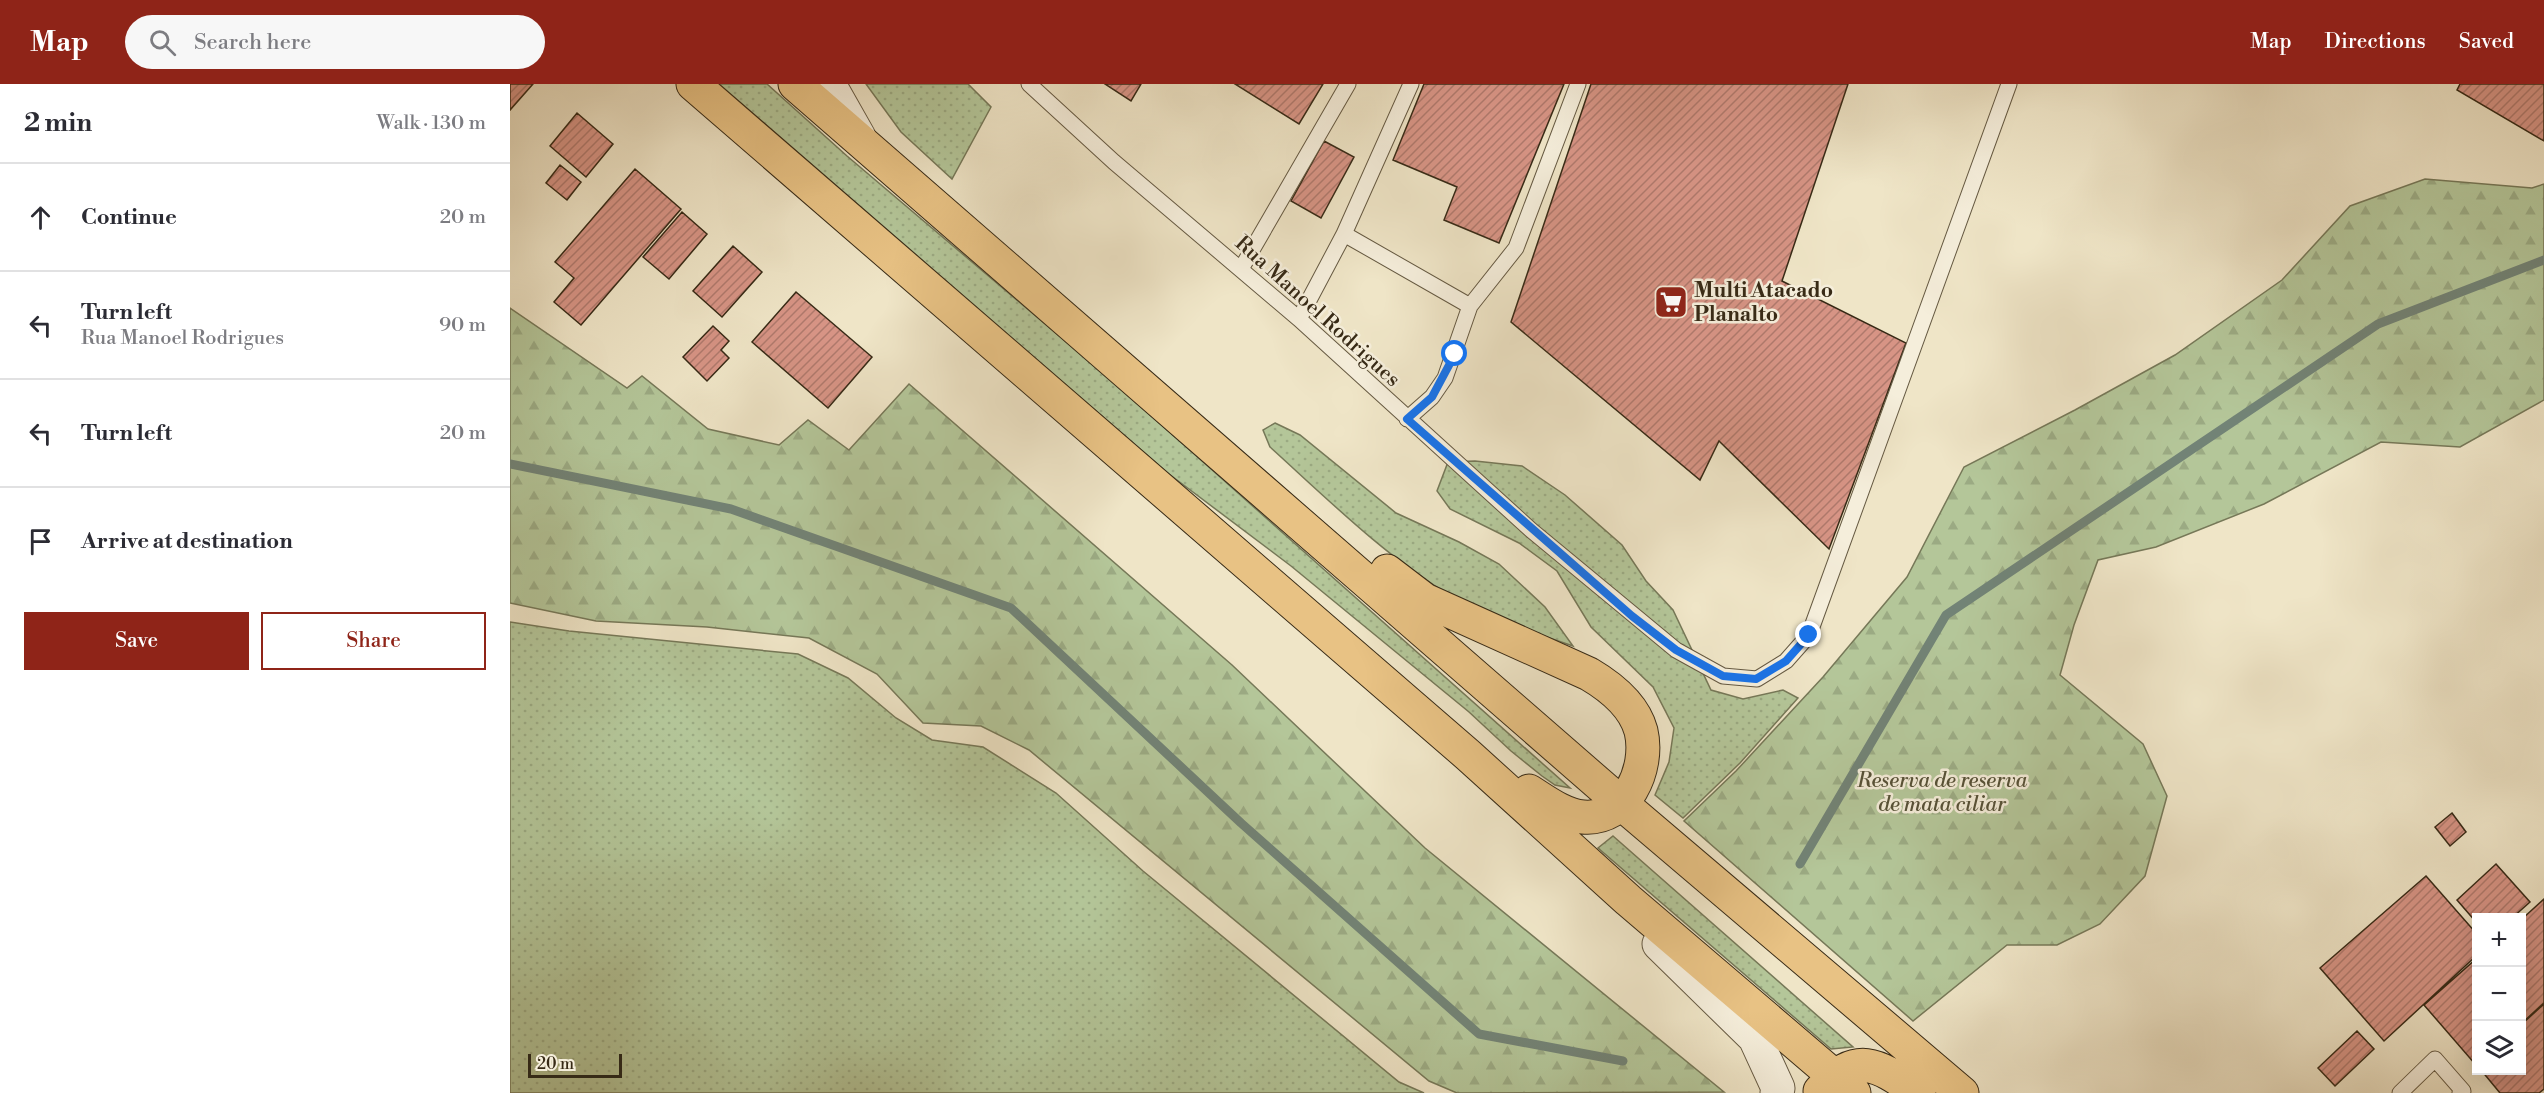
<!DOCTYPE html>
<meta charset="utf-8">
<style>
body{margin:0;font-family:"Libre Bodoni",serif;background:#f7f7f7;color:#2b2b33}
.controls{position:absolute;right:18px;bottom:18px;display:grid;overflow:hidden;border-radius:0px;box-shadow:0 6px 24px #0002}
.controls button{width:54px;height:54px;display:grid;place-items:center;padding:0;border:0;border-bottom:2px solid #e1e1e2;background:#fff;color:#2b2b33;font:30px sans-serif}
.scale{position:absolute;left:18px;bottom:15px;width:94px;box-sizing:border-box;padding-left:6px;border:3px solid #372a16;border-top:0;font-size:16px;line-height:21px;white-space:nowrap;color:#372a16;-webkit-text-stroke:4px #f5eedb;paint-order:stroke}
.stop{position:absolute;width:18px;height:18px;margin:-14px;border:4px solid #1a73e8;border-radius:50%;background:#fff}
.stop.end{background:#1a73e8;border-color:#fff;box-shadow:0 2px 6px #0008}
.list{margin:0;padding:0;list-style:none}
h2{display:flex;justify-content:space-between;align-items:center;height:78px;margin:0;padding:0 24px;font-size:26px}
h2 small{font-size:20px;font-weight:400;color:#7c7c81}
.list li{display:grid;grid-template-columns:39px 1fr auto;gap:18px;align-items:center;box-sizing:border-box;height:108px;padding:0 24px;border-top:2px solid #e1e1e2}
.list b{display:block;font-size:22px;white-space:nowrap}
.list p{margin:0;font-size:20px;white-space:nowrap;color:#7c7c81}
.list em{font-size:20px;font-style:normal;color:#7c7c81}
.actions{display:flex;gap:12px;padding:18px 24px}
.actions a{flex:1;padding:14px 0;border:2px solid #8f2418;border-radius:0px;text-align:center;font-size:21px;color:#8f2418}
.actions .main{background:#8f2418;color:#fff}
.icon{flex:none;width:33px;height:33px;fill:none;stroke:currentColor;stroke-width:2;stroke-linecap:round;stroke-linejoin:round}
.map{position:relative;flex:none;width:2034px;height:1009px;overflow:hidden}
header{display:flex;align-items:center;gap:36px;box-sizing:border-box;height:84px;padding:0 30px;background:#8f2418;color:#fff}
header strong{font-size:28px}
nav{display:flex;gap:33px;margin-inline-start:auto;font-size:21px}
.search{width:420px;height:54px;background:#f7f7f7;display:flex;align-items:center;gap:15px;box-sizing:border-box;padding:0 21px;border-radius:33px;color:#7c7c81;font-size:22px}
main{display:flex}
aside{flex:1;background:#fff}
.map>svg:first-child{display:block}
.green{fill:url(#green-dots);stroke:#767858;stroke-width:1.5}
.forest{fill:url(#forest-firs);stroke:#767858;stroke-width:1.5}
.lines{fill:none;stroke-linecap:round;stroke-linejoin:round}
.stream{stroke:#728376;stroke-width:9}
.building{fill:url(#building-hatch);stroke:#372a16;stroke-width:1.5}
.service-casing{stroke:#655942;stroke-width:17}
.tertiary-casing{stroke:#655942;stroke-width:35}
.trunk-casing{stroke:#372a16;stroke-width:35}
.service{stroke:#f5eedb;stroke-width:15}
.tertiary{stroke:#f5eedb;stroke-width:33}
.trunk{stroke:#e8c284;stroke-width:33}
.route{stroke:#1a73e8;stroke-width:8}
.labels{text-anchor:middle;stroke-width:5;stroke-linejoin:round;paint-order:stroke}
.poi-label{font-size:21px;font-weight:bold;fill:#372a16;stroke:#f5eedb;text-anchor:start}
.street-label{font-size:21px;fill:#372a16;stroke:#f5eedb}
.park-label{font-size:21px;font-style:italic;fill:#565137;stroke:#f5eedb}
</style>
<header>
<strong>Map</strong>
<div class="search"><svg class="icon" aria-label="search" viewBox="0 0 24 24"><circle cx="10" cy="10" r="6"/><path d="M15 15l6 6"/></svg>Search here</div>
<nav><a>Map</a><a>Directions</a><a>Saved</a></nav>
</header>
<main>
<aside>
<h2>2 min<small>Walk · 130 m</small></h2>
<ul class="list">
<li><svg class="icon" aria-label="ahead" viewBox="0 0 24 24"><path d="M12 20V5M6 11l6-6 6 6"/></svg><div><b>Continue</b></div><em>20 m</em></li>
<li><svg class="icon" aria-label="left" viewBox="0 0 24 24"><path d="M17 20v-9H6M10 6l-5 5 5 5"/></svg><div><b>Turn left</b><p>Rua Manoel Rodrigues</p></div><em>90 m</em></li>
<li><svg class="icon" aria-label="left" viewBox="0 0 24 24"><path d="M17 20v-9H6M10 6l-5 5 5 5"/></svg><div><b>Turn left</b></div><em>20 m</em></li>
<li><svg class="icon" aria-label="arrive" viewBox="0 0 24 24"><path d="M6 21V4h12l-3 4 3 4H6"/></svg><div><b>Arrive at destination</b></div></li>
</ul>
<div class="actions"><a class="main">Save</a><a>Share</a></div>
</aside>
<div class="map">
<svg width="2034" height="1009" viewBox="0 0 2034 1009">
<defs>
<pattern id="green-dots" width="8" height="8" patternUnits="userSpaceOnUse" patternTransform="scale(1.5)"><rect width="8" height="8" fill="#b4c699"/><path d="M2 2h.1M6 6h.1" fill="none" stroke="#9baa83" stroke-width="1.8" stroke-linecap="round"/></pattern>
<pattern id="forest-firs" width="22" height="20" patternUnits="userSpaceOnUse" patternTransform="scale(1.5)"><rect width="22" height="20" fill="#b4c699"/><path d="M5 1l3.5 6h-7zM16 11l3.5 6h-7z" fill="#9baa83"/></pattern>
<pattern id="building-hatch" width="6" height="6" patternUnits="userSpaceOnUse" patternTransform="scale(1.5)"><rect width="6" height="6" fill="#d79485"/><path d="M-1 1l2-2M0 6l6-6M5 7l2-2" fill="none" stroke="#af796c"/></pattern>
</defs>
<rect width="100%" height="100%" fill="#efe5c7"/>
<filter id="stains"><feTurbulence type="fractalNoise" baseFrequency=".00333" numOctaves="4"/><feColorMatrix values="0 0 0 0 .2 0 0 0 0 .09 0 0 0 0 .02 0 0 0 .5 -.17"/></filter>
<radialGradient id="worn" r=".72"><stop offset=".6" stop-color="#630" stop-opacity="0"/><stop offset="1" stop-color="#630" stop-opacity=".3"/></radialGradient>
<path class="green" d="M209,0H257L337,72L593,289L1060,704L1045,701L1032,692L1001,667L959,628L781,482L659,390Z
M356,0H458L481,23L442,95L391,48Z
M765,339L790,351L886,429L949,458L989,480L1035,523L1063,562C1021,548 978,533 940,511C879,476 813,411 760,363L753,346Z
M965,377L1012,382L1055,411L1112,461L1136,497L1163,526L1201,606L1233,615L1273,606L1288,614L1230,679L1173,734L1145,711L1159,678L1164,644L1143,603L1081,543L1047,487L1009,459L940,425L927,407L938,378Z
M0,538L59,547L288,570L338,594L386,634L422,656L473,663L546,709L633,787L889,998L914,1009H0Z
M1103,752L1343,963L1321,965L1088,764Z"/>
<path class="forest" d="M1915,95L2022,104L2034,100V316L1950,363L1871,358L1754,420L1646,463L1588,476L1564,541L1550,591L1633,660L1657,712L1635,792L1590,840L1547,861H1497L1403,937L1174,737L1226,687L1313,593L1397,493L1454,383L1565,326L1665,271L1772,196L1840,122Z
M0,224L117,304L132,292L198,345L269,361L298,336L339,366L399,300L722,581L915,764L1214,1008L947,1009L919,997L519,666L471,642L413,639L367,590L299,554L197,543L86,537L0,519Z"/>
<g class="lines">
<path class="stream" d="M0,380L221,425L501,524L731,739L969,950L1113,977
M1290,780L1436,531L1868,240L2034,176"/>
</g>
<path class="building" d="M0,0H23L0,26Z
M595,0H631L621,17Z
M725,0H813L789,40Z
M914,0H1054L989,159L934,136L947,103L883,76Z
M1081,0H1338L1272,197L1396,259L1319,465L1209,357L1190,396L1001,238Z
M1950,0H2034V57L1947,6Z
M67,29L103,60L76,93L40,62Z
M814,57L844,73L811,134L781,117Z
M50,81L71,98L57,116L36,99Z
M125,85L171,125L71,241L44,218L64,194L45,178Z
M172,128L197,150L159,195L133,173Z
M223,162L252,188L212,233L183,207Z
M286,208L362,273L318,324L242,258Z
M203,242L219,257L211,266L219,274L197,297L173,273Z
M1942,729L1956,748L1940,762L1925,743Z
M1986,780L2020,818L2002,834H1966V838L1947,816Z
M1916,792L1966,849V872L1874,957L1810,884Z
M2034,815V919L2012,939V835Z
M1966,875V979L1965,980L1914,921Z
M2034,920V1005L2029,1009H1990L1971,986H2012V940Z
M1847,947L1864,965L1825,1002L1808,984Z"/>
<g class="lines">
<g class="service-casing">
<path id="service" d="M519,0L604,78L789,235L1021,446L1166,566L1213,592L1247,595L1276,577L1299,551L1499,0
M834,150L960,222
M731,185L838,0
M789,235L834,150L901,0
M897,335L922,313L935,294L960,222L1006,164L1068,0
M1890,1009L1925,975L1953,1007L1950,1009"/>
</g>
<g class="tertiary-casing">
<path id="tertiary" d="M319,0L349,53
M1149,860L1245,954L1268,1004L1267,1009"/>
</g>
<g class="trunk-casing">
<path id="trunk" d="M183,0L958,671L1118,816L1344,1009
M285,0L1112,720L1452,1009
M877,487L915,516L1079,590C1101,603 1124,621 1131,647C1140,685 1116,737 1073,733C1053,731 1035,717 1019,707
M1310,1007C1348,965 1368,981 1409,1009"/>
</g>
<use href="#service" class="service"/>
<use href="#tertiary" class="tertiary"/>
<use href="#trunk" class="trunk"/>
</g>
<g class="lines">
<path class="route" d="M945,270L922,313L897,335L1122,532L1166,566L1213,592L1246,595L1276,577L1299,551"/>
</g>
<defs>
<g id="supermarket-square" transform="scale(1.725)"><rect x="-9" y="-9" width="18" height="18" rx="4" fill="#8f2418" stroke="#f5eedb"/><path d="M-6-5.5h2.5l.6 2H6L4.5 2H-2.5L-4.4-4H-6ZM-1.5 3.2a1.3 1.3 0 1 0 .1 0ZM3 3.2a1.3 1.3 0 1 0 .1 0Z" fill="#fff"/></g>
</defs>
<g fill-rule="evenodd">
<use href="#supermarket-square" x="1161" y="218"/>
</g>
<g class="labels">
<g class="poi-label">
<text x="1184" y="213">Multi Atacado<tspan x="1184" dy="24">Planalto</tspan></text>
</g>
<g class="street-label">
<text transform="translate(808 227) rotate(42)" y="7">Rua Manoel Rodrigues</text>
</g>
<g class="park-label">
<text x="1432" y="703">Reserva de reserva<tspan x="1432" dy="24">de mata ciliar</tspan></text>
</g>
</g>
<rect width="100%" height="100%" filter="url(#stains)"/>
<rect width="100%" height="100%" fill="url(#worn)"/>
</svg>
<div class="controls">
<button>+</button>
<button>−</button>
<button><svg class="icon" aria-label="layers" viewBox="0 0 24 24"><path d="M12 4l9 5-9 5-9-5zM3 14l9 5 9-5"/></svg></button>
</div>
<div class="scale">20 m</div>
<div class="stop" style="left:945px;top:270px"></div>
<div class="stop end" style="left:1299px;top:551px"></div>
</div>
</main>
